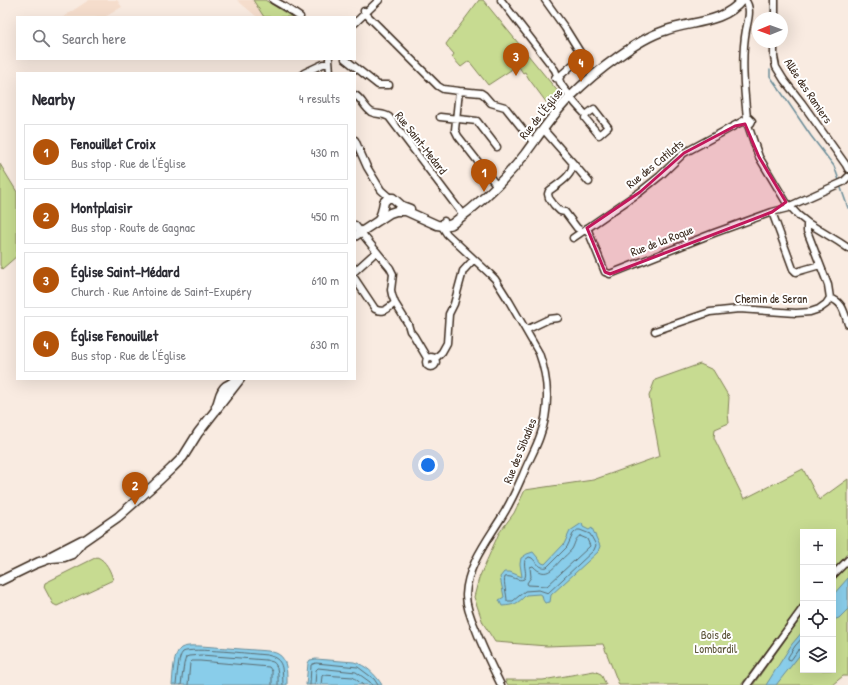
<!DOCTYPE html>
<meta charset="utf-8">
<style>
body{margin:0;font-family:"Patrick Hand",sans-serif;background:#f2f2f3;color:#2b2b33}
.controls{position:absolute;right:12px;bottom:12px;display:grid;overflow:hidden;border-radius:0px;box-shadow:0 4px 16px #0002}
.controls button{width:36px;height:36px;display:grid;place-items:center;padding:0;border:0;border-bottom:1px solid #e1e1e2;background:#fff;color:#2b2b33;font:20px sans-serif}
.compass{position:absolute;left:752px;top:12px;width:36px;height:36px;border-radius:50%;background:#fff;box-shadow:0 4px 16px #0002;rotate:269deg}
.you{position:absolute;left:428px;top:465px;width:14px;height:14px;margin:-10px;border:3px solid #fff;border-radius:50%;background:#1a73e8;box-shadow:0 0 0 6px #1a73e833}
.badge{display:grid;place-items:center;width:26px;height:26px;border-radius:50%;background:#b45309;color:#fff;font-size:13px;font-weight:700}
.pin{position:absolute;translate:-50% -33px;filter:drop-shadow(0 1px 2px #0008)}
.pin::after{content:'';position:absolute;top:21px;width:14px;height:12px;background:inherit;clip-path:polygon(0 0,100% 0,50% 100%)}
.list{margin:0;padding:0;list-style:none}
h2{display:flex;justify-content:space-between;align-items:center;height:52px;margin:0;padding:0 16px;font-size:17px}
h2 small{font-size:13px;font-weight:400;color:#7c7c81}
.list li{display:grid;grid-template-columns:26px 1fr auto;gap:12px;align-items:center;box-sizing:border-box;height:56px;margin:0 8px 8px;padding:0 8px;border:1px solid #e1e1e2;border-radius:0px}
.list b{display:block;font-size:15px;white-space:nowrap}
.list p{margin:0;font-size:13px;white-space:nowrap;color:#7c7c81}
.list em{font-size:13px;font-style:normal;color:#7c7c81}
.icon{flex:none;width:22px;height:22px;fill:none;stroke:currentColor;stroke-width:2;stroke-linecap:round;stroke-linejoin:round}
.map{position:relative;flex:none;width:848px;height:685px;overflow:hidden}
.search{position:absolute;background:#fff;box-shadow:0 4px 16px #0002;left:16px;top:16px;width:340px;height:44px;display:flex;align-items:center;gap:10px;box-sizing:border-box;padding:0 14px;border-radius:0px;color:#7c7c81;font-size:15px}
.panel{position:absolute;background:#fff;box-shadow:0 4px 16px #0002;left:16px;top:72px;width:340px;height:308px;border-radius:0px}
.map>svg:first-child{display:block}
.built{fill:#f5ddcc}
.green{fill:#c7db91;stroke:#818258}
.water{fill:#89cdea;stroke:#6a8c98}
.lines{fill:none;stroke-linecap:round;stroke-linejoin:round}
.shore{stroke:#5a6b70;stroke-width:1}
.stream{stroke:#6a8c98;stroke-width:1.5}
.minor-casing{stroke:#3b2a1e;stroke-width:9}
.major-casing{stroke:#3b2a1e;stroke-width:11}
.minor{stroke:#fff;stroke-width:6}
.major{stroke:#fff;stroke-width:8}
.marked{fill:#c2185b;fill-opacity:0.2;stroke:#c2185b;stroke-width:3;stroke-linejoin:round}
.labels{text-anchor:middle;stroke-width:4;stroke-linejoin:round;paint-order:stroke}
.street-label{font-size:12px;fill:#3b2a1e;stroke:#fff}
.park-label{font-size:12px;fill:#5e563b;stroke:#fff}
</style>
<div class="map">
<svg width="848" height="685" viewBox="0 0 848 685">
<rect width="100%" height="100%" fill="#f9ebe1"/>
<filter id="ink" filterUnits="userSpaceOnUse"><feTurbulence type="fractalNoise" baseFrequency=".025" numOctaves="2"/><feDisplacementMap in="SourceGraphic" scale="8" xChannelSelector="R" yChannelSelector="G"/><feConvolveMatrix kernelMatrix="1 2 1 2 8 2 1 2 1" color-interpolation-filters="sRGB"/></filter>
<g filter="url(#ink)">
<path class="built" d="M89,0H117L122,7L105,17H63Z
M237,0H253L264,17H257Z"/>
<path class="green" d="M253,0H265L292,17H264Z
M479,0H483L564,99L554,110H552L529,79L525,72L523,73L519,67L512,68L511,70L488,85L469,61L461,67L452,57L454,54L447,46L446,44Z
M0,164L17,192V256L2,269L0,265Z
M700,364L713,370L729,397L728,413L729,423L715,429L714,438L744,499L803,469L819,500L848,479V552L840,563L833,569V532H803V602L741,685H619L603,644L547,646L495,642L483,623L474,597L479,578L499,533L514,513L525,490L593,480L660,456L649,396L655,380Z
M97,557C106,560 111,572 113,580L57,606L53,604L44,587L45,583Z
M848,560V676H843L832,685H753L803,615V670H833V576Z
M594,671L601,674L606,685H508L505,680H543Z"/>
<path class="water" d="M582,523L583,527L589,530L592,528L600,546L598,552L551,595L550,602L545,603L543,600L542,595L539,594L526,595C517,604 515,605 502,606L499,600L504,597L500,577L504,572H510L522,577L520,564L521,558L527,554L533,552L542,563L545,564L564,544L570,531Z
M848,578V609L839,618L833,620V595Z
M803,631V651L776,685H766L792,644Z
M201,646L268,651C270,652 275,652 278,654C288,659 287,675 287,685H172C173,676 173,653 181,648C187,645 195,646 201,646Z
M316,659L354,662C366,665 376,675 382,685H306L308,663L310,660Z"/>
<g class="lines">
<path class="shore" d="M578,530H580L590,534L596,545L594,550L548,593L539,590L525,591L513,601H507C507,594 503,583 505,577C512,575 518,582 524,579C528,574 523,567 525,560L529,557L532,558C537,563 540,569 547,567L567,547L573,534Z
M580,536L587,539L590,546L589,547L547,586L528,585L527,583L531,577L530,567L533,566C545,579 552,570 561,560C564,557 569,553 572,549C575,544 575,538 580,536Z
M803,637L795,646L788,657V659L791,660L798,650L803,649
M176,685C177,678 178,656 183,652C191,647 254,654 267,655C285,659 282,669 283,685
M181,685L184,664L186,657L189,656L201,655L266,660C268,661 271,661 273,662C279,665 278,679 278,685
M188,685L190,663L192,661H200L269,667L272,671V685
M310,685L311,665L313,664L316,663L358,667L374,679L378,685
M315,685L316,670L318,668L356,672L370,682L372,685
M321,685L322,676L323,675L353,677L363,685"/>
<path class="stream" d="M771,18L772,0
M770,70V76L779,89L811,136L834,166L839,180
M841,188L848,208"/>
<g class="minor-casing">
<path id="minor" d="M273,0L285,7L300,17
M501,0L555,70L557,75L555,78L559,79C561,88 566,89 569,95C574,103 579,108 586,115
M545,0L565,28L580,52L581,56L579,59L561,75L559,79
M745,0C752,8 748,20 746,30C741,58 744,89 747,118
M364,11L365,13L438,86L443,89L459,91
M775,18V0
M355,23L379,0
M774,42V57L776,67L784,80L802,103L846,165L848,169
M329,59L330,73
M345,59L378,85H389
M304,73L323,64H328
M355,95C362,99 364,107 371,112C377,115 383,113 389,117L463,215
M594,109L608,127L599,135L585,118L586,115Z
M440,117L477,121L497,147
M748,125L751,123L752,121L749,118H747L745,120V122L748,125L759,157L786,202L798,215L808,223L839,242L848,248
M543,129L572,162C575,175 558,184 549,191L548,194L549,198L554,205L560,211L565,212L577,228L580,230L582,232
M355,140L367,167L381,190L390,198
M572,162L589,182
M497,186L458,136L455,130L459,91L481,93L484,95L491,103L505,107L533,142
M790,207L792,205L843,182L848,177
M772,212L793,269L796,272L820,265
M444,221L443,228L447,234L490,274L495,279L509,301L539,353C549,380 550,410 540,436C536,448 530,458 525,470C518,486 511,503 501,518C486,542 467,567 466,595C466,607 471,619 476,630C483,649 492,667 501,685
M355,225L390,268L393,274L391,290L392,295L395,303L408,324L410,331L414,336L427,358
M587,228L605,272L610,274L714,233L772,212L788,208L789,206
M573,238L640,192L660,176L684,153L745,120
M355,271L376,252
M355,279L375,309C384,314 388,308 395,303
M830,298C843,302 844,312 848,324
M526,330L549,319L558,318
M655,331L710,312L739,309L796,313L810,312L819,309L826,304L830,298L828,285L807,231V224L808,223
M426 362a5 5 0 1 1 10 0a5 5 0 1 1-10 0Z
M435,359L442,352L447,343L449,314L454,304L463,271L474,259
M833,575L848,560
M747,685L803,608"/>
</g>
<g class="major-casing">
<path id="major" d="M379,220L382,212L384,202L388,198H393L402,206L410,209
M355,236L390,213L396,211H406L437,225C443,226 447,226 452,224C479,204 505,180 525,154C539,135 553,114 570,97C585,82 602,68 619,56C633,46 648,36 664,31C690,21 723,24 742,0
M216,407C220,400 219,391 226,386C230,384 234,382 237,379
M51,556L82,540
M35,564L51,558L64,557L72,554L82,542L118,517L154,485L172,468L183,457L198,433L240,379
M0,581L39,562"/>
</g>
<use href="#minor" class="minor"/>
<use href="#major" class="major"/>
</g>
</g>
<path class="marked" d="M745,124L759,157L786,202L772,212L610,274L605,272L587,228L640,192L684,153L735,126Z"/>
<g class="labels">
<g class="street-label">
<text transform="translate(808 91) rotate(56)" y="4">Allée des Ramiers</text>
<text transform="translate(541 114) rotate(-51)" y="4">Rue de l'Église</text>
<text transform="translate(421 143) rotate(52)" y="4">Rue Saint-Medard</text>
<text transform="translate(655 164) rotate(-39)" y="4">Rue des Catilats</text>
<text transform="translate(662 241) rotate(-21)" y="4">Rue de la Roque</text>
<text x="771" y="303">Chemin de Seran</text>
<text transform="translate(520 451) rotate(-68)" y="4">Rue des Sibadies</text>
</g>
<g class="park-label">
<text x="716" y="639">Bois de<tspan x="716" dy="14">Lombardil</tspan></text>
</g>
</g>
</svg>
<div class="controls">
<button>+</button>
<button>−</button>
<button><svg class="icon" aria-label="locate" viewBox="0 0 24 24"><circle cx="12" cy="12" r="6"/><path d="M12 2v4M12 18v4M2 12h4M18 12h4"/></svg></button>
<button><svg class="icon" aria-label="layers" viewBox="0 0 24 24"><path d="M12 4l9 5-9 5-9-5zM3 14l9 5 9-5"/></svg></button>
</div>
<svg class="compass" viewBox="-18 -18 36 36"><path d="M0-13l5 13h-10z" fill="#e53935"/><path d="M0 13l5-13h-10z" fill="#7c7c81"/></svg>
<div class="you"></div>
<div class="pin badge" style="left:484px;top:192px">1</div>
<div class="pin badge" style="left:135px;top:505px">2</div>
<div class="pin badge" style="left:516px;top:76px">3</div>
<div class="pin badge" style="left:581px;top:82px">4</div>
<div class="search"><svg class="icon" aria-label="search" viewBox="0 0 24 24"><circle cx="10" cy="10" r="6"/><path d="M15 15l6 6"/></svg>Search here</div>
<section class="panel">
<h2>Nearby<small>4 results</small></h2>
<ul class="list">
<li><span class="badge">1</span><div><b>Fenouillet Croix</b><p>Bus stop · Rue de l'Église</p></div><em>430 m</em></li>
<li><span class="badge">2</span><div><b>Montplaisir</b><p>Bus stop · Route de Gagnac</p></div><em>450 m</em></li>
<li><span class="badge">3</span><div><b>Église Saint-Médard</b><p>Church · Rue Antoine de Saint-Exupéry</p></div><em>610 m</em></li>
<li><span class="badge">4</span><div><b>Église Fenouillet</b><p>Bus stop · Rue de l'Église</p></div><em>630 m</em></li>
</ul>
</section>
</div>
